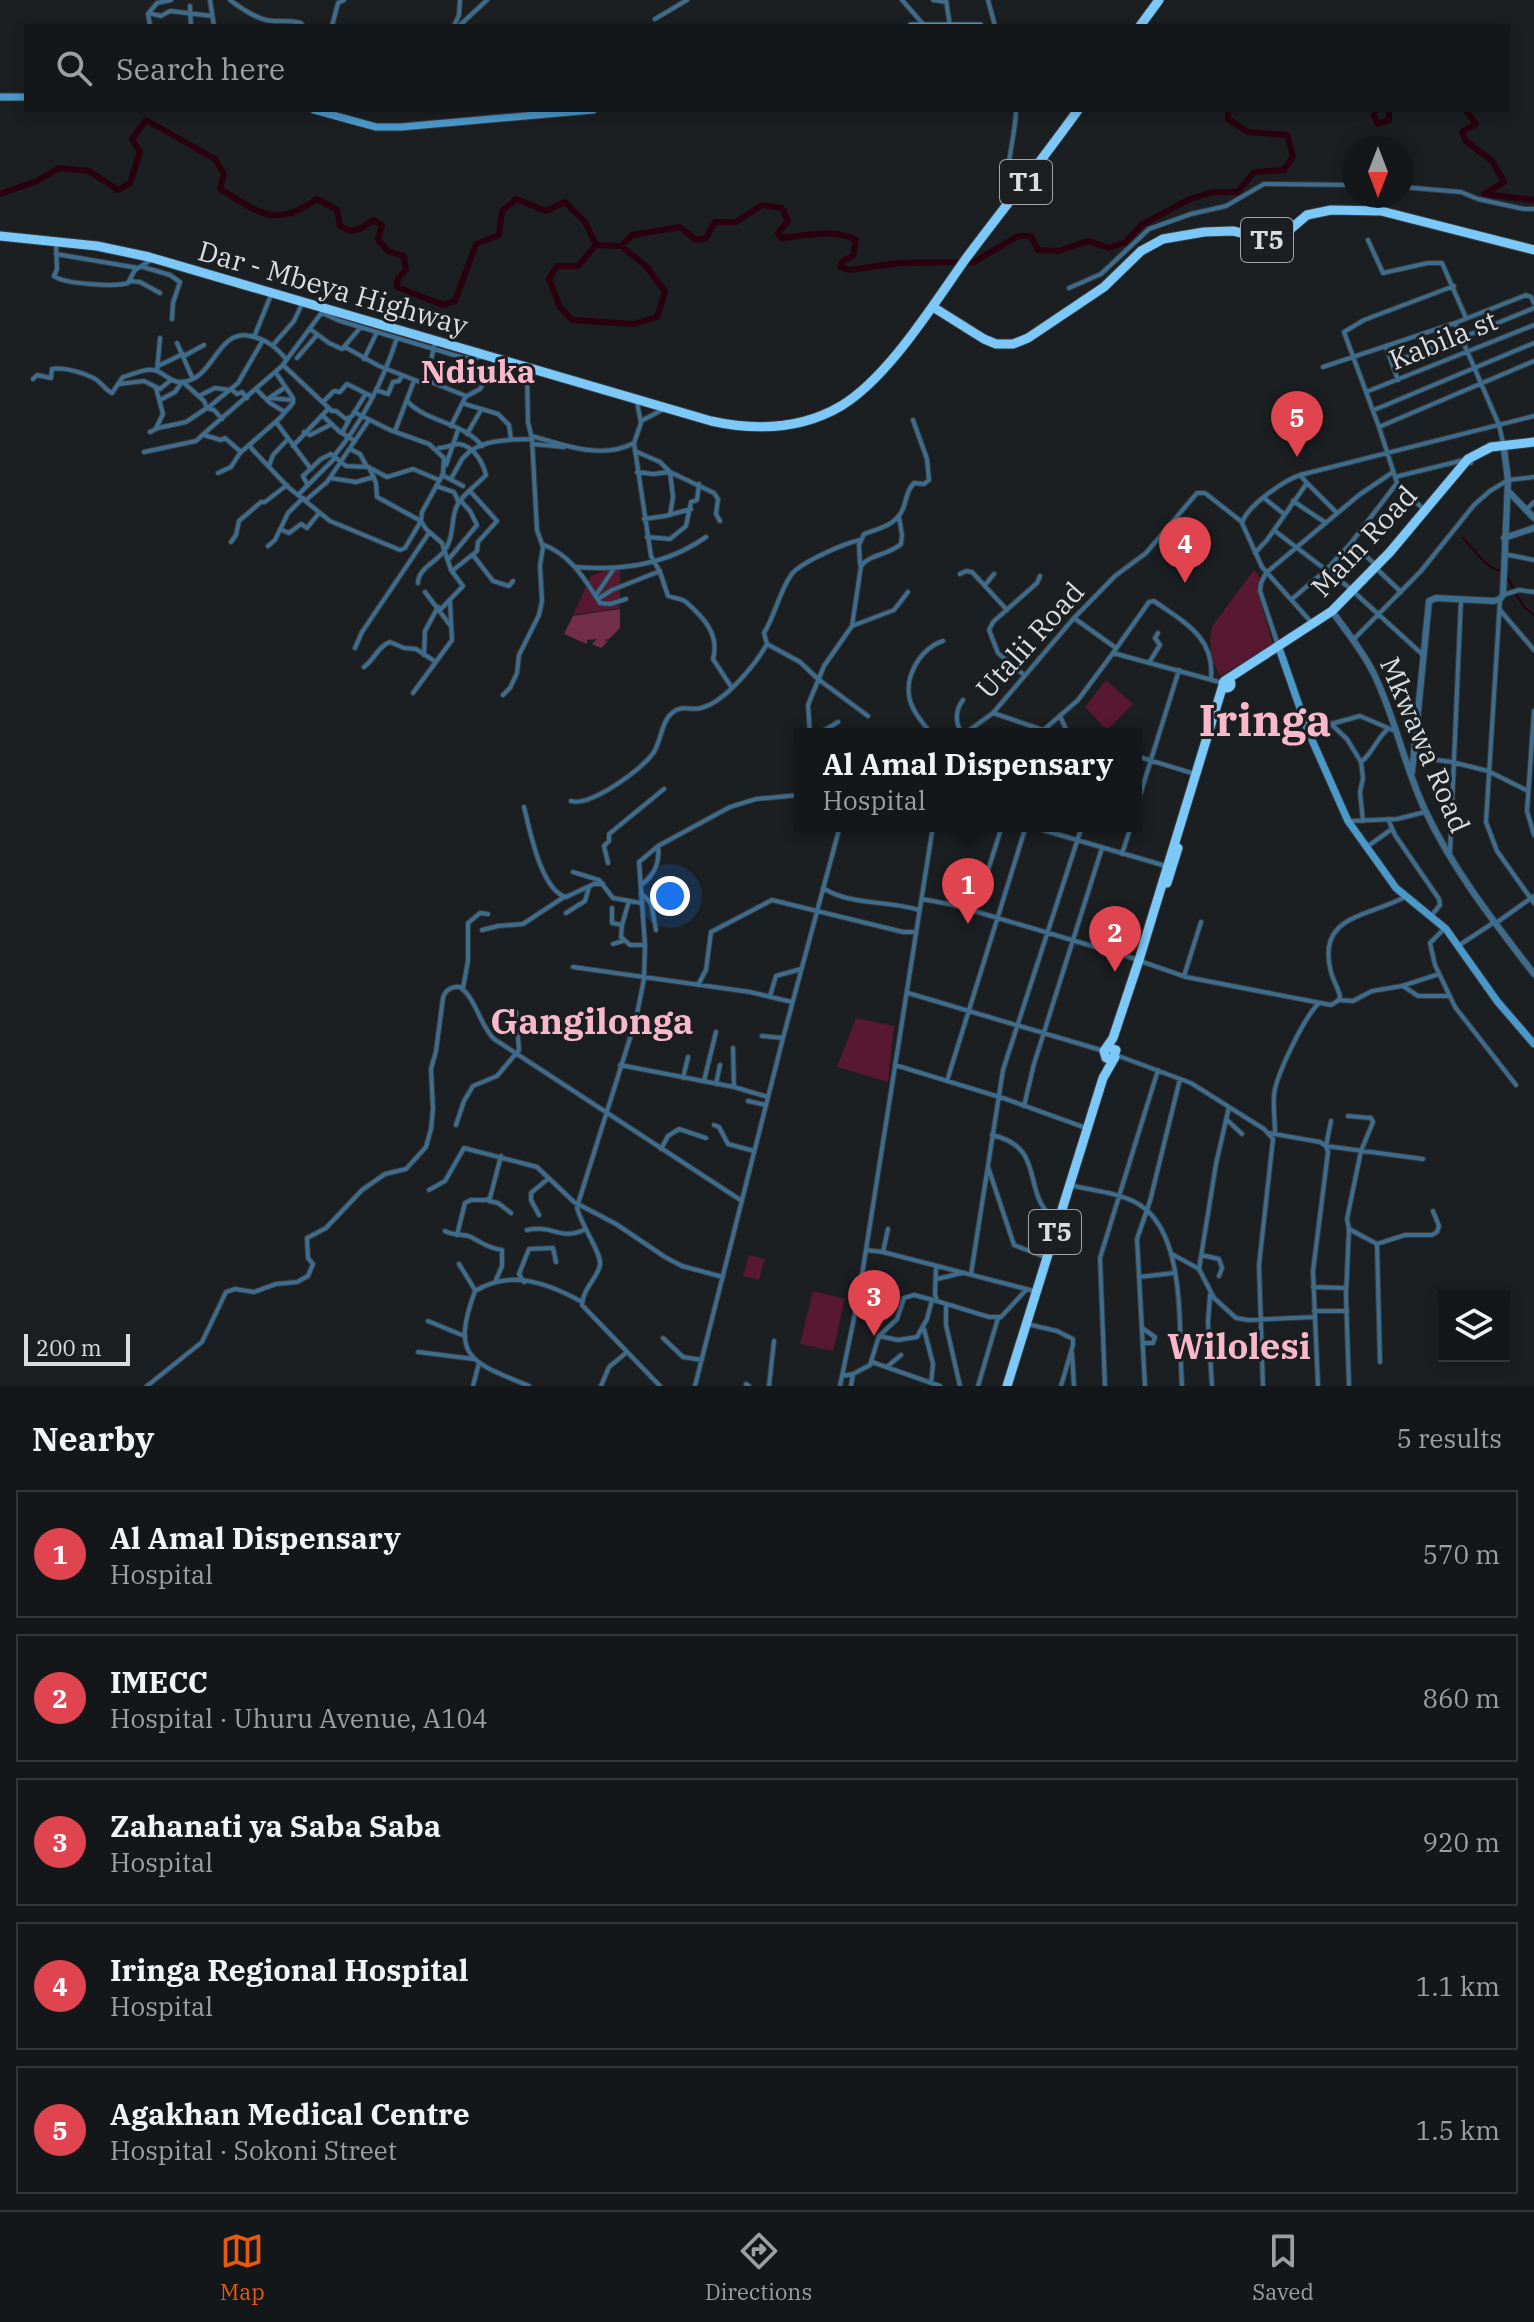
<!DOCTYPE html>
<meta charset="utf-8">
<style>
body{margin:0;font-family:"IBM Plex Serif",serif;background:#212427;color:#f1f3f6}
.controls{position:absolute;right:24px;bottom:24px;display:grid;overflow:hidden;border-radius:0px;box-shadow:0 4px 12px #0003}
.controls button{width:72px;height:72px;display:grid;place-items:center;padding:0;border:0;border-bottom:2px solid #333639;background:#14171a;color:#f1f3f6;font:40px sans-serif}
.compass{position:absolute;left:1342px;top:136px;width:72px;height:72px;border-radius:50%;background:#14171a;box-shadow:0 4px 12px #0003;rotate:180deg}
.scale{position:absolute;left:24px;bottom:20px;width:106px;box-sizing:border-box;padding-left:8px;border:4px solid #dbdee0;border-top:0;font-size:22px;line-height:28px;white-space:nowrap;color:#dbdee0;-webkit-text-stroke:6px #1b1f22;paint-order:stroke}
.you{position:absolute;left:670px;top:896px;width:28px;height:28px;margin:-20px;border:6px solid #fff;border-radius:50%;background:#1a73e8;box-shadow:0 0 0 12px #1a73e833}
.badge{display:grid;place-items:center;width:52px;height:52px;border-radius:50%;background:#ea580c;color:#fff;font-size:26px;font-weight:700}
.pin{position:absolute;translate:-50% -66px;filter:drop-shadow(0 2px 4px #0008)}
.pin::after{content:'';position:absolute;top:42px;width:28px;height:24px;background:inherit;clip-path:polygon(0 0,100% 0,50% 100%)}
.popup{position:absolute;left:794px;top:728px;width:348px;height:104px;box-sizing:border-box;display:grid;place-content:center;border-radius:0px;background:#14171a;filter:drop-shadow(0 2px 6px #0005);font-size:26px;white-space:nowrap;color:#9d9fa2}
.popup b{font-size:30px;color:#f1f3f6}
.popup::after{content:'';position:absolute;left:50%;top:100%;margin-left:-16px;border:16px solid transparent;border-top-color:#14171a}
.list{margin:0;padding:0;list-style:none}
h2{display:flex;justify-content:space-between;align-items:center;height:104px;margin:0;padding:0 32px;font-size:34px}
h2 small{font-size:26px;font-weight:400;color:#9d9fa2}
.list li{display:grid;grid-template-columns:52px 1fr auto;gap:24px;align-items:center;box-sizing:border-box;height:128px;margin:0 16px 16px;padding:0 16px;border:2px solid #333639;border-radius:0px}
.list b{display:block;font-size:30px;white-space:nowrap}
.list p{margin:0;font-size:26px;white-space:nowrap;color:#9d9fa2}
.list em{font-size:26px;font-style:normal;color:#9d9fa2}
.icon{flex:none;width:44px;height:44px;fill:none;stroke:currentColor;stroke-width:2;stroke-linecap:round;stroke-linejoin:round}
.map{position:relative;flex:none;width:1534px;height:1386px;overflow:hidden}
.search{position:absolute;background:#14171a;box-shadow:0 4px 12px #0003;left:24px;right:24px;top:24px;height:88px;display:flex;align-items:center;gap:20px;box-sizing:border-box;padding:0 28px;border-radius:0px;color:#9d9fa2;font-size:30px}
.sheet{height:824px;background:#14171a}
nav{display:flex;justify-content:space-around;align-items:center;box-sizing:border-box;height:112px;border-top:2px solid #333639;background:#14171a;font-size:22px;color:#9d9fa2}
nav a{display:grid;justify-items:center;gap:4px}
nav .on{color:#ea580c}
.map>svg:first-child{display:block}
.green{fill:#581831}
.forest{fill:#732f47}
.lines{fill:none;stroke-linecap:round;stroke-linejoin:round}
.stream{stroke:#28000e;stroke-width:2}
.river{stroke:#28000e;stroke-width:6}
.minor-casing{stroke:#363a3d;stroke-width:6}
.tertiary-casing{stroke:#363a3d;stroke-width:8}
.secondary-casing{stroke:#363a3d;stroke-width:9}
.trunk-casing{stroke:#363a3d;stroke-width:11}
.minor{stroke:#3e6c8c;stroke-width:4}
.tertiary{stroke:#3e6c8c;stroke-width:6}
.secondary{stroke:#4a99cb;stroke-width:7}
.trunk{stroke:#7cc8f8;stroke-width:9}
.labels{text-anchor:middle;stroke-width:6;stroke-linejoin:round;paint-order:stroke}
.shield{fill:#1b1f22;stroke:#a1a5a7;stroke-width:2}
.shield-label{font-size:26px;font-weight:bold;fill:#dbdee0}
.street-label{font-size:28px;fill:#dbdee0;stroke:#1b1f22}
.quarter-label{font-size:32px;font-weight:bold;fill:#fab8cb;stroke:#1b1f22}
.district-label{font-size:36px;font-weight:bold;fill:#fab8cb;stroke:#1b1f22}
.town-label{font-size:44px;font-weight:bold;fill:#fab8cb;stroke:#1b1f22}
</style>
<div class="map">
<svg width="1534" height="1386" viewBox="0 0 1534 1386">
<rect width="100%" height="100%" fill="#1b1f22"/>
<path class="green" d="M620,565V608L573,615L591,576Z
M1254,570L1260,577L1258,594L1273,645L1220,676C1212,663 1207,640 1213,625Z
M1106,680L1133,704L1107,730L1085,707Z
M856,1018L894,1026L888,1082L837,1067Z
M749,1255L765,1259L759,1280L743,1276Z
M813,1291L845,1299L833,1351L800,1344Z"/>
<path class="forest" d="M620,609V628L609,639L603,640L608,641L601,648L592,644L597,639L587,640V644L564,634L573,616Z"/>
<g class="lines">
<path class="stream" d="M1463,538C1474,549 1486,569 1501,571
M1507,577L1514,589
M1516,594L1524,607L1534,615"/>
<path class="river" d="M1375,110L1374,116L1378,124L1389,120V110
M1466,110L1476,124L1462,132L1466,141L1492,161L1504,182L1484,194L1534,200
M0,194L37,181L59,168L89,171L118,190L130,183L140,152L132,139L146,120L215,159L224,174L220,189C260,213 275,229 317,199L337,210L340,226L351,231L362,228L373,220L382,225L378,240L388,251L404,256L406,270L398,278L397,287L443,305L455,301L476,244L499,235L502,211L516,199L546,211L565,202L585,222L596,245L621,246L632,235L680,227L696,240L706,238L715,222H736L762,205L782,208L788,221L778,233L781,238C805,236 834,228 856,240L853,256L843,261L840,267L849,270L899,263L974,262L1018,236H1031L1038,250L1059,251L1088,241L1109,248L1126,242L1141,225L1190,199L1213,192H1238L1254,172L1284,170L1293,156L1287,135L1248,132L1228,119V110
M596,245L578,266H557L549,279L560,307L572,320L634,324L657,317L665,292L647,267L621,246"/>
<g class="minor-casing">
<path id="minor" d="M210,0L214,26
M230,0C242,9 259,21 274,21C283,21 291,20 301,23L303,26
M902,0L923,24
M933,0L946,2
M946,0L950,26
M988,0L995,26
M190,6L191,26
M149,13L161,16L170,11L212,16
M655,19L687,0
M150,25L148,14L157,3L171,0
M332,26L338,3L344,0
M454,26L459,15L460,0
M459,26L487,0
M1402,187L1461,192L1478,199L1524,209H1534
M1013,197C1001,173 1016,138 1016,110
M1368,240L1383,273L1428,263H1442L1466,318
M56,242L57,269L54,276C63,284 116,287 128,283L135,270L151,260
M56,254L138,268
M143,267L170,275L180,282L173,303L172,319
M130,281L140,282L160,293
M1069,288L1101,274L1149,229L1191,214L1226,206L1264,184L1354,185
M322,313L340,321L464,358L482,357
M1455,323L1499,425L1503,443
M310,329L329,343L342,349L361,327
M254,337L271,295
M177,343L192,377
M273,345L294,321L302,304
M345,347L379,366L420,382L427,379L435,342
M1386,347L1398,380
M184,356L204,345
M297,358L317,335
M364,359L377,332
M1392,362L1461,338L1534,308
M283,365L332,411H336L346,419L352,416L365,395
M158,366L183,354
M1323,367L1455,323L1526,295L1531,297L1534,303
M157,371L160,338
M33,379L37,375L51,378L52,369C65,367 85,373 97,380C102,384 106,390 112,393L123,377C131,375 145,368 153,370C163,371 170,383 181,382C215,380 216,329 250,336C266,339 276,347 286,359
M426,380L466,396L451,426
M183,382L204,401L207,408
M119,384L144,381L160,389L171,380
M156,388L163,414L156,428
M231,389L237,394L242,392L247,398
M257,390L270,403L285,412
M376,390L388,394L393,382L399,381L402,376
M1366,392L1534,325
M199,396L215,388L230,390
M467,396L480,389L495,361
M269,398L293,400
M268,399L284,388
M160,400L175,392L182,382
M323,402L334,391L340,392L347,384L373,397
M408,402C427,422 465,423 482,446
M637,402L641,423L634,443L651,556L660,572L668,596C673,598 681,598 686,602C703,617 720,634 713,659L732,688
M465,404L498,414L509,425L511,440
M209,407L238,383L263,340
M1374,410L1534,343
M354,412L390,430L429,444L444,458L443,474L422,512L421,521L426,529L442,543L451,570L463,586L440,610
M323,416L340,432L355,441
M641,421L664,409
M276,422L311,469
M1379,427L1344,332L1364,320L1454,286
M395,431L414,381
M150,432L158,428L186,422L207,408L214,410L222,419
M304,432L310,435L330,425
M342,433L350,418
M467,434L481,410
M204,435L221,440L225,438L241,452
M532,436C564,445 602,460 634,443
M533,444L564,447
M250,445L252,449L288,487L330,521L400,550L405,548L421,521L377,497L376,483L369,467L346,466L331,454L321,459L303,476L307,484
M293,446L329,408
M350,449L360,454L367,467
M472,450C487,439 513,440 532,439
M635,451L660,462L670,472L714,493L718,499L716,514L720,521
M144,452L196,441L208,430L282,366L325,308
M334,456C363,421 383,381 397,338
M446,465L458,430
M269,466L273,455L288,439
M372,469L387,477L413,469L439,480
M637,472L653,474L670,472
M218,473L231,467L240,453L280,418L293,403V398L276,373
M442,475L463,486
M1395,477L1468,459L1471,463
M330,478L356,482L374,477
M451,479L462,459L471,450
M1307,483L1337,513
M436,486L454,492L459,503
M298,495L335,458
M1264,498L1284,514
M306,500L327,482L369,420
M1293,501L1326,523
M1424,510L1397,483L1379,427L1534,361
M1526,510L1534,502
M670,515L673,497L670,472
M644,519L665,516L691,509
M280,529L289,533L301,524L307,528L319,513
M1275,531L1351,589
M647,537L670,539L686,526L691,502L697,500L699,484
M231,542L236,535L239,521L261,502H265L287,485
M1351,543L1376,565
M542,544C571,555 584,578 600,603L610,604L626,599
M268,546L275,540L288,513L303,498
M1255,553L1267,540L1307,483L1300,475
M1504,554L1534,560
M473,555L493,581L509,586L513,581
M448,560L477,525L470,511L461,501
M860,564L859,545L864,534C880,528 898,525 904,506C907,497 907,490 914,483L924,484L929,480L927,459L913,420
M576,567C621,571 668,564 706,537
M1378,570L1401,592
M452,571L477,551L478,542L497,521L470,491
M960,574L966,571L972,572L1007,610
M418,583C418,568 437,562 445,550C454,537 451,521 456,508C461,495 477,485 486,475C483,463 474,446 459,444C452,444 446,448 439,448
M985,585L994,574
M425,592L450,625
M1355,593L1422,654
M596,595L613,570
M1503,595L1519,590L1534,592
M598,599L612,590L660,571
M1292,599L1326,570L1351,543L1397,483
M1500,600L1486,822L1497,851L1534,903
M1500,610L1534,650
M1074,618L1116,648
M1312,623L1262,567L1242,523C1247,506 1283,481 1300,475L1534,416
M852,626L894,610L908,592
M1353,640L1421,571L1474,505L1490,491L1508,480L1534,477
M767,644L800,662L818,679L868,716
M1278,645L1260,591L1261,583L1266,573L1359,495L1393,472
M355,648L362,632L429,533
M1113,653L1149,602L1154,601C1185,623 1215,637 1211,679
M424,655L425,631L438,607
M1150,661L1160,645L1155,638L1158,633
M364,667C374,660 378,646 390,642L404,648L416,649L436,662
M1024,675L998,653L989,630L993,622L1037,583L1040,576
M413,693L452,640L450,602
M503,695L510,688L517,673L519,655L539,615L542,601L540,566L543,547L537,530L532,439L528,422L527,368
M1534,711L1527,811L1534,835
M993,713L1055,734
M1061,718L1068,734
M1330,723L1347,739L1361,762L1363,778L1360,792L1363,821
M1309,730L1360,716L1395,731
M810,734L808,705L824,666L852,626L861,566C870,554 889,555 901,544L902,535L899,517
M818,734L838,722
M931,734C925,725 917,717 913,708C900,683 918,649 943,641
M962,734C955,723 955,710 963,700
M964,734L993,713L1074,618L1115,576L1146,553L1197,493H1205L1242,522
M1039,734L1078,700L1113,653L1223,683
M1136,756L1195,774
M1414,757L1452,762L1488,771L1528,791
M1361,762C1373,753 1376,739 1388,729
M571,801C590,807 643,769 654,752C661,740 662,721 672,713C682,704 691,711 701,708C725,702 755,665 767,644L764,633C775,615 779,593 791,575C799,563 845,543 860,540
M524,807C530,831 541,890 566,897L594,884H603
M1136,808L1179,670
M1388,819L1395,835L1439,899L1440,905L1431,916
M1350,821L1397,819L1425,812
M905,826L926,829L943,826
M1029,826L1166,866
M1368,846L1392,829
M1450,852L1461,599
M1122,854L1131,826
M608,863L604,846L609,841V834L664,789
M573,872L599,880L613,898L641,903
M641,885C654,876 660,862 658,846
M823,888C851,906 888,900 919,910
M641,893L651,903L656,930
M922,899L954,905L1139,960
M629,901L622,925L621,937L630,945H645
M612,908V923L622,925
M975,911L1002,826
M566,913L585,901L589,887
M1496,923L1534,896
M1445,928L1430,943L1435,965L1455,1007L1516,1085
M482,930L498,926L523,924L564,897
M613,944L623,941
M1458,946L1493,923
M1143,962L1186,977L1331,1005L1339,1000L1340,996C1338,988 1333,980 1331,972C1316,915 1368,917 1405,897
M573,967L750,992L792,1002
M1184,976L1201,922
M698,985L706,970L711,932L772,900L903,932H916
M1403,986L1418,996H1449
M463,988L468,961V923L480,913L488,914
M908,993L1104,1051
M770,996L776,976L801,969
M1339,1000L1353,1001L1372,991L1402,986L1439,974
M762,1036L783,1038
M733,1048L734,1087
M1116,1055L1191,1083L1264,1129L1273,1139L1259,1265L1263,1386
M620,1065L734,1087L768,1097
M895,1065L1006,1099L1086,1128
M683,1078L688,1057
M704,1081L716,1032
M947,1081L1026,826
M716,1084L720,1065
M748,1101L766,1105
M1024,1106L1034,1064L1102,848
M1348,1116L1371,1118L1373,1122L1361,1151L1347,1219L1349,1229L1346,1295L1349,1386
M1226,1119L1242,1134
M1331,1121L1326,1146L1423,1159
M456,1125L464,1101L473,1086L497,1076L519,1050L516,1012
M714,1125L719,1127L728,1144L754,1151
M1269,1133L1320,1142L1326,1146L1328,1152L1313,1271L1318,1386
M1275,1133C1275,1120 1273,1107 1274,1095C1276,1075 1304,1018 1318,1004
M992,1135C1050,1148 1018,1197 1058,1221
M661,1149L668,1136L679,1129L706,1138
M988,1167L1014,1245L1045,1257
M1069,1185C1091,1190 1122,1193 1140,1205C1188,1236 1178,1336 1182,1386
M429,1190L445,1181L464,1148L537,1167L574,1202L616,1224L665,1257L682,1266L723,1277
M489,1201L498,1203L511,1213
M539,1215L531,1200V1193L549,1178
M1349,1229L1377,1244L1405,1235H1432L1437,1232L1439,1226L1433,1211
M527,1230C554,1224 558,1241 584,1230
M445,1231C453,1236 462,1233 471,1237C482,1243 489,1248 502,1250V1266L496,1280
M457,1235L465,1203L471,1200H486L490,1198L501,1156
M1377,1244L1380,1362
M866,1250L883,1252L1034,1291
M883,1252L888,1229
M1172,1254L1199,1269L1214,1298L1236,1318L1248,1320L1315,1317
M1201,1255L1219,1259L1222,1268L1219,1276
M459,1264L475,1290
M936,1267L935,1294L937,1301L989,1317H1001L1026,1290
M1199,1269L1216,1164L1229,1107
M971,1274L1003,1070L1082,826
M1139,1277L1174,1273
M937,1279L962,1273
M524,1282L519,1274L529,1249L553,1248L556,1262
M1313,1287L1346,1288
M1210,1295L1208,1322L1212,1386
M946,1304V1325L960,1386
M1314,1311H1347
M428,1321L462,1335
M1027,1324L1057,1331L1073,1339V1345L1061,1386
M1142,1328L1155,1337L1153,1343H1143
M924,1329L933,1364L931,1383
M879,1336L898,1340L917,1337L927,1319L932,1300
M663,1338L683,1357L702,1360
M418,1352L474,1359
M1072,1353L1074,1386
M872,1362L940,1386
M888,1366L901,1355
M842,1376L853,1374L870,1365L879,1336L897,1319L904,1298L914,1295L937,1301
M746,1384L749,1386
M147,1386L202,1342L226,1292L235,1289L254,1292L276,1284L297,1282L308,1276L313,1264L308,1258L307,1238L326,1228L362,1190L385,1174L406,1169L426,1147L431,1129L433,1109L431,1069L436,1051L443,998C445,990 452,986 460,987C477,1000 479,1024 494,1039L742,1201
M473,1386L479,1363
M529,1386C472,1362 450,1359 475,1291C510,1269 548,1283 582,1302
M601,1386L609,1367L627,1352
M660,1386L582,1305C583,1288 597,1279 600,1265C602,1253 580,1224 577,1207L636,1019L644,979L645,945L639,862L658,846L730,807L756,799L800,795
M695,1386L783,1038L840,826
M769,1386L774,1341
M840,1386L859,1294L933,826
M851,1386L853,1374
M978,1386L998,1318
M1105,1386L1100,1258L1158,1070
M1145,1386L1137,1239L1150,1201L1180,1079"/>
</g>
<g class="tertiary-casing">
<path id="tertiary" d="M1508,491L1534,518
M1504,538L1534,528
M1332,611C1346,631 1362,650 1373,672C1395,716 1404,766 1425,810C1453,870 1494,922 1534,974
M1412,772L1429,601L1436,598L1494,601L1500,599L1503,595L1508,480L1504,449"/>
</g>
<g class="secondary-casing">
<path id="secondary" d="M911,26H980
M0,97H26
M314,110L376,127H401L593,110
M1279,648L1308,731L1348,821L1396,888L1446,929L1497,1001L1534,1044"/>
</g>
<g class="trunk-casing">
<path id="trunk" d="M1140,26L1159,0
M0,236L97,246L149,257L711,421C756,431 800,430 841,406C889,377 934,303 967,257C1004,208 1042,160 1078,110
M933,307L984,339L996,344H1013L1028,338L1104,287L1141,251L1163,239L1204,232L1233,231L1272,240L1280,238L1307,215L1331,210L1381,211L1534,250
M1223 684a4 4 0 1 1 8 0a4 4 0 1 1-8 0Z
M1226,680L1332,611L1390,552L1468,459L1491,447L1534,442
M1167,883L1178,848
M1107,1047L1116,1050L1113,1059L1106,1058L1104,1051L1113,1038L1139,960L1223,685
M1007,1386L1103,1078L1115,1057"/>
</g>
<use href="#minor" class="minor"/>
<use href="#tertiary" class="tertiary"/>
<use href="#secondary" class="secondary"/>
<use href="#trunk" class="trunk"/>
</g>
<g class="labels">
<g class="shield">
<rect x="1000" y="160" width="52" height="44" rx="6"/>
<rect x="1241" y="218" width="52" height="44" rx="6"/>
<rect x="1029" y="1210" width="52" height="44" rx="6"/>
</g>
<g class="shield-label">
<text x="1026" y="191">T1</text>
<text x="1267" y="249">T5</text>
<text x="1055" y="1241">T5</text>
</g>
<g class="street-label">
<text transform="translate(333 288) rotate(16)" y="10">Dar - Mbeya Highway</text>
<text transform="translate(1443 340) rotate(-22)" y="10">Kabila st</text>
<text transform="translate(1364 541) rotate(-47)" y="10">Main Road</text>
<text transform="translate(1030 640) rotate(-48)" y="10">Utalii Road</text>
<text transform="translate(1425 745) rotate(67)" y="10">Mkwawa Road</text>
</g>
<g class="quarter-label">
<text x="478" y="383">Ndiuka</text>
</g>
<g class="district-label">
<text x="592" y="1034">Gangilonga</text>
<text x="1239" y="1359">Wilolesi</text>
</g>
<g class="town-label">
<text x="1265" y="736">Iringa</text>
</g>
</g>
</svg>
<div class="controls">
<button><svg class="icon" aria-label="layers" viewBox="0 0 24 24"><path d="M12 4l9 5-9 5-9-5zM3 14l9 5 9-5"/></svg></button>
</div>
<svg class="compass" viewBox="-18 -18 36 36"><path d="M0-13l5 13h-10z" fill="#e53935"/><path d="M0 13l5-13h-10z" fill="#9d9fa2"/></svg>
<div class="scale">200 m</div>
<div class="you"></div>
<div class="pin badge" style="left:968px;top:924px;background:#e0444e">1</div>
<div class="popup"><b>Al Amal Dispensary</b>Hospital</div>
<div class="pin badge" style="left:1115px;top:972px;background:#e0444e">2</div>
<div class="pin badge" style="left:874px;top:1336px;background:#e0444e">3</div>
<div class="pin badge" style="left:1185px;top:583px;background:#e0444e">4</div>
<div class="pin badge" style="left:1297px;top:457px;background:#e0444e">5</div>
<div class="search"><svg class="icon" aria-label="search" viewBox="0 0 24 24"><circle cx="10" cy="10" r="6"/><path d="M15 15l6 6"/></svg>Search here</div>
</div>
<section class="sheet">
<h2>Nearby<small>5 results</small></h2>
<ul class="list">
<li><span class="badge" style="background:#e0444e">1</span><div><b>Al Amal Dispensary</b><p>Hospital</p></div><em>570 m</em></li>
<li><span class="badge" style="background:#e0444e">2</span><div><b>IMECC</b><p>Hospital · Uhuru Avenue, A104</p></div><em>860 m</em></li>
<li><span class="badge" style="background:#e0444e">3</span><div><b>Zahanati ya Saba Saba</b><p>Hospital</p></div><em>920 m</em></li>
<li><span class="badge" style="background:#e0444e">4</span><div><b>Iringa Regional Hospital</b><p>Hospital</p></div><em>1.1 km</em></li>
<li><span class="badge" style="background:#e0444e">5</span><div><b>Agakhan Medical Centre</b><p>Hospital · Sokoni Street</p></div><em>1.5 km</em></li>
</ul>
</section>
<nav>
<a class="on"><svg class="icon" aria-label="map" viewBox="0 0 24 24"><path d="M3 6l6-2 6 2 6-2v14l-6 2-6-2-6 2zM9 4v14M15 6v14"/></svg>Map</a>
<a><svg class="icon" aria-label="directions" viewBox="0 0 24 24"><path d="M12 3l9 9-9 9-9-9zM9 14v-3h6M13 9l2 2-2 2"/></svg>Directions</a>
<a><svg class="icon" aria-label="saved" viewBox="0 0 24 24"><path d="M7 4h10v16l-5-4-5 4z"/></svg>Saved</a>
</nav>
